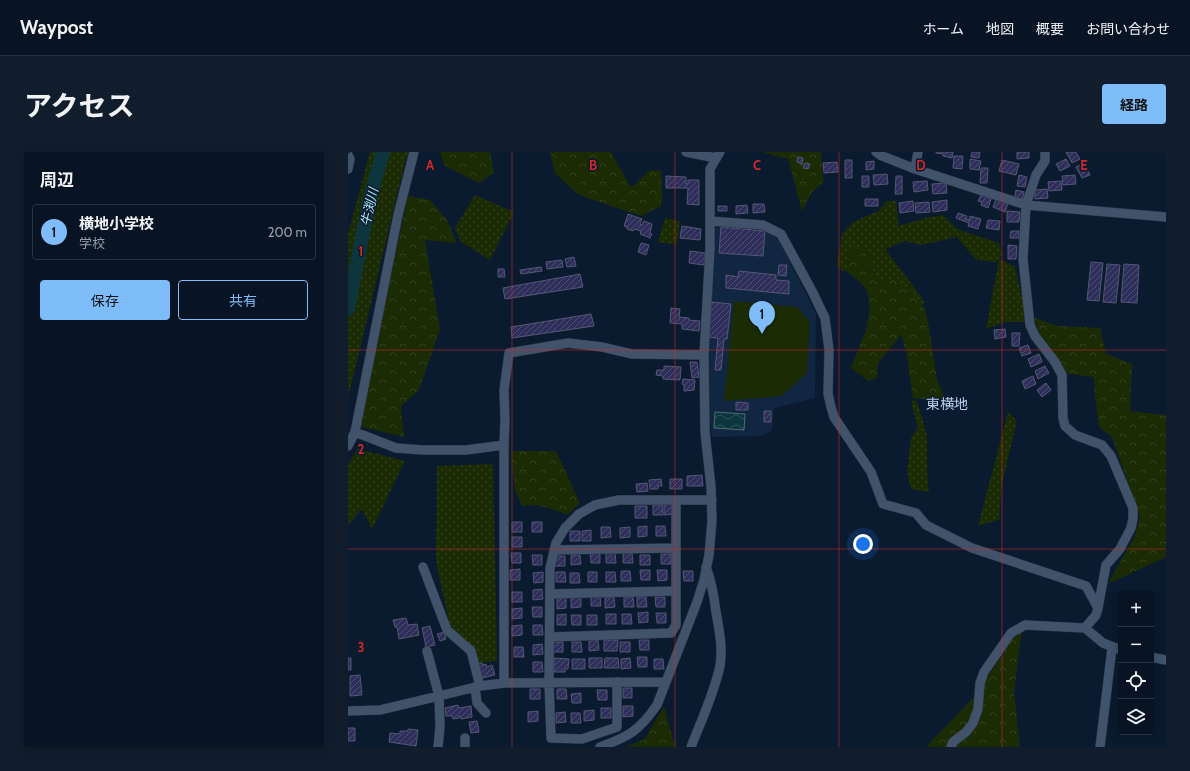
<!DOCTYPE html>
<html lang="ja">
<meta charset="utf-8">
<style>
body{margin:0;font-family:Cabin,"Noto Sans JP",sans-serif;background:#111d2c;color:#f1f3f6}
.controls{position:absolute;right:12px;bottom:12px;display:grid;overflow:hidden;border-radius:4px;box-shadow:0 2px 10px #0003}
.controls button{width:36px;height:36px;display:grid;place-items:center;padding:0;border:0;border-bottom:1px solid #293341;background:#081424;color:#f1f3f6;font:20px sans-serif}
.you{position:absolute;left:515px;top:392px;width:14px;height:14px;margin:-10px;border:3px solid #fff;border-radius:50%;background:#1a73e8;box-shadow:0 0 0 6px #1a73e833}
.badge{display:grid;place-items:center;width:26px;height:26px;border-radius:50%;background:#7ebdf9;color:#111;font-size:13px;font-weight:700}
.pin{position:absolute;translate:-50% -33px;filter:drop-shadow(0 1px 2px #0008)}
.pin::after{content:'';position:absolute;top:21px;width:14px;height:12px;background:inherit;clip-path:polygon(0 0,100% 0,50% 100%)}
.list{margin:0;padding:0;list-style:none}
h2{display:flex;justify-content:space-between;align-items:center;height:52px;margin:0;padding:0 16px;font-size:17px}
h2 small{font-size:13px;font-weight:400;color:#989ea6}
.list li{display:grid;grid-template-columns:26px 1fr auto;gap:12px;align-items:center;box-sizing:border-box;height:56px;margin:0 8px 8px;padding:0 8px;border:1px solid #293341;border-radius:4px}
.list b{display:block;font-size:15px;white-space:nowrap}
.list p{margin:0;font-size:13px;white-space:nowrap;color:#989ea6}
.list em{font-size:13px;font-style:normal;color:#989ea6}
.actions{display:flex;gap:8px;padding:12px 16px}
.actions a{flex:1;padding:9px 0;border:1px solid #7ebdf9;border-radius:4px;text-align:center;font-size:14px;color:#7ebdf9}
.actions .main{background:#7ebdf9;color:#111}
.icon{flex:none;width:22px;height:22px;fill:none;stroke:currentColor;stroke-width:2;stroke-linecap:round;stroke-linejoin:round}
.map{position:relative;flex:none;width:818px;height:595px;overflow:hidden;border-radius:4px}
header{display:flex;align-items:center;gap:24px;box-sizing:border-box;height:56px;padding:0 20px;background:#081424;border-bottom:1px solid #293341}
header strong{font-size:19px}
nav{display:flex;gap:22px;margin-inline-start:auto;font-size:14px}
.intro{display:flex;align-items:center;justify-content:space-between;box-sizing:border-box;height:96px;padding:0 24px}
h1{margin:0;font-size:28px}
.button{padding:10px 18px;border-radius:4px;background:#7ebdf9;color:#111;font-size:14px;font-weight:700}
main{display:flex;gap:24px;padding:0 24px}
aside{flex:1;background:#081424;border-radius:4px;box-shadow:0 2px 10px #0003}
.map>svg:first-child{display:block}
.built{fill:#112640}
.grass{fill:url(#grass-dots)}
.forest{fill:url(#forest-crowns)}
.pitch{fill:#1b2c04}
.water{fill:url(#water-waves);stroke:#4f6d77}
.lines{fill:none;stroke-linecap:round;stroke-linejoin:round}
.river{stroke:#0d353d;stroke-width:14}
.building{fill:url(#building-hatch);stroke:#555774}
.minor-casing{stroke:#2e3445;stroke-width:10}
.minor{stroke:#40536b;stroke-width:9}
.grid{fill:none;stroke:#d62828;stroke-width:1;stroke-opacity:0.55}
.labels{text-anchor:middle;stroke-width:3;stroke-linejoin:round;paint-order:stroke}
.water-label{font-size:13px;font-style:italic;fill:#ade9f8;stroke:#0a1b30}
.quarter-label{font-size:14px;fill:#b8ceea;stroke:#0a1b30}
.grid-label{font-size:13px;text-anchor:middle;font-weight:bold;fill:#d62828;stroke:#0a1b30;stroke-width:3;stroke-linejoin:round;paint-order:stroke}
</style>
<header>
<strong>Waypost</strong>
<nav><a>ホーム</a><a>地図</a><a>概要</a><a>お問い合わせ</a></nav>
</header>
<div class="intro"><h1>アクセス</h1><a class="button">経路</a></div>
<main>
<aside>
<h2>周辺<small></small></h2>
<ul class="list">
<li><span class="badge">1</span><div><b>横地小学校</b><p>学校</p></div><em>200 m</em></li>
</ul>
<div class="actions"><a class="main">保存</a><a>共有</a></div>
</aside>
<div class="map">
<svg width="818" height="595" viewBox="0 0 818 595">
<defs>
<pattern id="grass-dots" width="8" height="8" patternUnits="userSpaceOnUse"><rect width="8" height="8" fill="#1b2c04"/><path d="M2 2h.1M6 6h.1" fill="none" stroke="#31411d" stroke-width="1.8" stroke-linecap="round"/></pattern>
<pattern id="forest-crowns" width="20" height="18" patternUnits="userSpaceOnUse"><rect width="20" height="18" fill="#1b2c04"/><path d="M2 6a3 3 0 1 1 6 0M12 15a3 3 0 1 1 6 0" fill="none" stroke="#31411d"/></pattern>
<pattern id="water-waves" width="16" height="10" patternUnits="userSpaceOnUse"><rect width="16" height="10" fill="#0d353d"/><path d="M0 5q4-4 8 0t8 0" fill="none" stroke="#30535a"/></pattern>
<pattern id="building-hatch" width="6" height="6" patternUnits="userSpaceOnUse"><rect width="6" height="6" fill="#2d2e59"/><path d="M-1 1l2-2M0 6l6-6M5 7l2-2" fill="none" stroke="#4b4d72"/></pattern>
</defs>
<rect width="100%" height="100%" fill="#0a1b30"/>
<path class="built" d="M368,75L419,79L431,88L468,162L467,246L426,256L424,278L414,284L364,285L360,248L359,203Z"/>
<path class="grass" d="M22,0H61L57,10L0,246V82Z
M127,43L166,60L142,108L112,89L107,76Z
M539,49H548L551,74L578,66L595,63L609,77L651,91L654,103L651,106L667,115L680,170H656L638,177L651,107L648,110L628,108L609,85L573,93L557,89L537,97L577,150L574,154L561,137L531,130L524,116L522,102L502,96L498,119H495L489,113L494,82L505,70L531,59Z
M317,66L332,69L329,93L310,90Z
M566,247L570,252L579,283V318L581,340L563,337L559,319L563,286L570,275L563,250Z
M660,260L669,269L654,332L651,364L653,367L630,374Z
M10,297L57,309L24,377L14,357L0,373V312Z
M145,312L149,509L129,511L102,475L88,409L89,314Z"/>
<path class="forest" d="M92,0H142L146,20L131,31L97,14Z
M202,0H263L283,36L302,18L313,19L314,42L313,54L293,64L231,43L207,21Z
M414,0H473L475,30L464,40L454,59L440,7Z
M60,44L82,48L99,68L109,91L77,88L92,177L71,238L53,254L56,285L11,274Z
M512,95L523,102V114L531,130L542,127L559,135L577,157L581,175L589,228L598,249L565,246L558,200L553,183L530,211L529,226L520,229L503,216L518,178L522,157L519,138L511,129L498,119L502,96Z
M686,166L710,174L752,176L758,202L784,212L782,259L818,263V405L760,432L787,384L792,365L764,285L751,275L747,245L746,225L716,221L697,196Z
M163,299H208L232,351L219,363C206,357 189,351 174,354L167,338Z
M674,478L666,540L672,595H578L627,544L665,486Z
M316,554L327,595H279L297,587Z"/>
<path class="pitch" d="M386,149L449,155L462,170L459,221L433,244L376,249Z"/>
<path class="water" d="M367,260L397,262L396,278L366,276Z"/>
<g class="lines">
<path class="river" d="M0,157L22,45L35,0"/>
</g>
<path class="building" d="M588,0H605L604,6L595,4V2L588,1Z
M624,0H632L631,6L623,5Z
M669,0H681V6L669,7Z
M718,0H728L732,7L724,11Z
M606,4H615L614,17L605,16Z
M450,5L455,6L454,12L449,10Z
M622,7L633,9L631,18L622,17Z
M718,7L722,14L712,19L708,12Z
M497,8H504V26H497Z
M654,8L671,12L668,23L651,19Z
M526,9V17L518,18V10Z
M489,10L490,20L476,21L475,11Z
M457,11L462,12L460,17L455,16Z
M736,11L742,23L734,26L728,15Z
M633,16H640L639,31H632Z
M539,22L540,32L526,33L525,23Z
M671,23L679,25L677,35L669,34Z
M727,23L728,32L715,33L714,24Z
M318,24L338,25V32H340V28H351V53L339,52L340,36H318Z
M514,24H521V35H514Z
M548,24H554V42H547Z
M579,29L580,38L566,40L565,30Z
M713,29L714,38L701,39L700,30Z
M598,31L599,41L585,42L584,32Z
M699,37L700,46L687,47V38Z
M668,38L676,40L674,49L666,47Z
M633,43L643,47L640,56L633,53L634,50L630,49Z
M517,47H530V54H517Z
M648,47L660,51L657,60L645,55Z
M599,48V58L585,60L584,50Z
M565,49L566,59L552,61L551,51Z
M581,50L582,60L568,61L567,51Z
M405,52H416L417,60L405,61Z
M399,53L400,61L388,62V54Z
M370,54H379V59H370Z
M659,59L672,60L671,70H659Z
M610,61L619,64L618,67L621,68L622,64L633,67L630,77L620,74L621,71L608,66Z
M280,62L294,67L292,72L294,73L296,69L304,72L302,81L304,82L302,86L292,82L293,79L286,77L285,79L279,77V75L276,74Z
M640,68L652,69L651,78L638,76Z
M334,74L353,77L352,88L332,86Z
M373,75L417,79L415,104L371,101Z
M663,79H671V86H662Z
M293,91L301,93L298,103L290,100Z
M660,93L669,94L668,107H660Z
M342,99L357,101L356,113L341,111Z
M226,105L228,114L219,115L217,107Z
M214,108L215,115L199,117L198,110Z
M743,110L755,111L751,149L739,148Z
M759,112L772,113L768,151L755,150Z
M776,112L791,113L789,151L773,150Z
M431,113H439L438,124L430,123Z
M193,115L194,119L173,122L172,118Z
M150,117H156L157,125H150Z
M391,119L428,123V128L441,129V142L378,136V123L390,125Z
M232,122L235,135L157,147L155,136Z
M364,150L383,152L379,187H376L373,218H367L370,186L360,185Z
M323,156L332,157L331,165L341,166V168L352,169L351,179L334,177V172L322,171Z
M243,162L246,174L164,186L163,175Z
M657,177L658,185L647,187L646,178Z
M664,181H672L671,194H664Z
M680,193L683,201L674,204L671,196Z
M691,202L694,210L683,215L680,207Z
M342,210H349L351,225L344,226Z
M316,214L333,215L332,228L315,227V224L308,223L309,218H316Z
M697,214L701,221L690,227L687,219Z
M685,224L688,232L677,237L674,229Z
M335,227L347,228L346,238L336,239V233L334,232Z
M698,231L703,238L694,245L689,238Z
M388,250L400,251V258H388Z
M416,259H423V270H416Z
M354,323L355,334H339V324Z
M313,327L314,334H310V337H302L301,328Z
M322,327H334V337H322Z
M299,331L300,339L289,340L288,332Z
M316,352H325V362L316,363Z
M305,353H314L315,363H305Z
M287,354H299V366H287Z
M164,370H174V380H164Z
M184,370H194V380H184Z
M299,374V384L290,385V375Z
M308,374H317L318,384H308Z
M253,375H262L263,385L253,386Z
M282,375V385L272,386V376Z
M243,378V389H234V379Z
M222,379H232V389H222Z
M164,385H174V395H164Z
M163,401H173V411H164Z
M242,401H252V411H243Z
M258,401H267L268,411H258Z
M275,401H284L285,411H275Z
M313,402H323V412H313Z
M184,403H194V413H185Z
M223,403H232L233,412L223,413Z
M292,403H302V413H292Z
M207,404H217V414H207Z
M172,417V428H162V418Z
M292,418H302V428H293Z
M309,418H319V428L310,429Z
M273,419H282L283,429H273Z
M335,419H345V429H336Z
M195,420V430L186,431L185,421Z
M208,420H217L218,430H208Z
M240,420H249V430H240Z
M258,420H267L268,430H258Z
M222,421H231L232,431H222Z
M194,437L195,447L185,448V438Z
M164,440H174V450H164Z
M243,444H252L253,454H243Z
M233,445V455L223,456V446Z
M266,445L267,455L257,456V446Z
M276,445H285L286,455H276Z
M289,445H298L299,455H289Z
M307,445H317V455H308Z
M218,446V456L209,457V447Z
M184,455H194V465H185Z
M174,456V466L164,467V457Z
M300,460V470L291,471L290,461Z
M308,461H318V471H309Z
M218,462V473H209V463Z
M258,462H268V472H258Z
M274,462H283L284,472H274Z
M223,463H233V473H224Z
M239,463H249V473H239Z
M58,466L60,473L69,472L71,483L51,487L49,475H47L45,468Z
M174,473V483L164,484V474Z
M185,473H194L195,483H185Z
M82,474L87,493L78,495L74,476Z
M96,480L98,487L92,489L89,482Z
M250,488L251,498L241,499V489Z
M256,488H270L269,499H256Z
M291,488H301V498H292Z
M205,490H215V500H205Z
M224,490H233L234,500H224Z
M272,490H282V500H272Z
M194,492L195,502L185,503V493Z
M166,495H175L176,505H166Z
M289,505H299V515H290Z
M0,506H3V518H0Z
M206,506L221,507L220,517H217V520H206Z
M241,506H254V516H241Z
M257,506H270L271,516H256Z
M282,506L283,516L273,517V507Z
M224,507H237V517H224Z
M306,507H315L316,517H306Z
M185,510H194L195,520H185Z
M130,511H134L135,513L138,512L139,515L144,513L147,523L134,526Z
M12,523L14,543L2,544V524Z
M275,536H284V546H275Z
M182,537H192V547H182Z
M209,537H218L219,547H209Z
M249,538H259V548H250Z
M233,541V551H224L223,542Z
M110,553L111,556L123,554L124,565L113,567L112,564H111V566L105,567L104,564H98L97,556Z
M275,554H285V564L275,565Z
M253,556H263V566H253Z
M246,558V568L236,569V559Z
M190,559V569L180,570V560Z
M217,560L218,570L208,571V561Z
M223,561H232L233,571H223Z
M129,569L131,580L123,581L121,570Z
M0,576H7V589H0Z
M60,577L70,578L68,594L41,590L42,581L52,582V579H60Z"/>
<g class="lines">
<g class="minor-casing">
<path id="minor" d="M338,0L368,6
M528,0L532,3L567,17L678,53L818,65
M697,0V9L688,23L678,53L675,107L682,173L687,184L707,210L714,223L715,266L717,274L727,283L754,293L763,304L785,356V366L783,376L772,397L758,413L750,456L748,463L737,476
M0,3L2,7L0,17
M567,17L570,0
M362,69L415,73L433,82L464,139L477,166L481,198L480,242L483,255L486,265L523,320L535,352L568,361L578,373L624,396L738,434L750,456
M7,280L48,296L75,298H118L156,293
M0,294L7,280L50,63L66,0
M206,398L328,396
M75,415L99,478L123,499L132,534
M202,442L328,439
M202,485L323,481L328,473V348
M803,505L818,508
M269,530V575L234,587L203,586L201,530L202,416L208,391L217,376L231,362L247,353L271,348H364
M156,531V293L157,267L156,238L161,201L220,191L254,195L284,202L356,203
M127,535L129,551L138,561
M0,559L32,558L91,544L79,499
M90,595L92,575L91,544L132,534L156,531L318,530
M117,595V586
M252,595C280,585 291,579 309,553L349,450L356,428L361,403L364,369L363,335L357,280L356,203L362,96V17L372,0
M343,595C353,569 366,542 372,514C375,496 371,477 368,460C366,444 364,430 358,415
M603,595L605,590L618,580L625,571L630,557L632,531L636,520L663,481L677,473L737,476L755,491L773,498
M752,595L764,496"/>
</g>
<use href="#minor" class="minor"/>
</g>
<path class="grid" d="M164,0V595M327,0V595M491,0V595M654,0V595M0,198H818M0,397H818"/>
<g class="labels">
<g class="water-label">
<text transform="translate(21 55) rotate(-77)" y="5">牛渕川</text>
</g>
<g class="quarter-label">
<text x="599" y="257">東横地</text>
</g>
</g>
<g class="grid-label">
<text x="82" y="18">A</text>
<text x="245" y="18">B</text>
<text x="409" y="18">C</text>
<text x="573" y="18">D</text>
<text x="736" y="18">E</text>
<text x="13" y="104">1</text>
<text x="13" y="302">2</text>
<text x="13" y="500">3</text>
</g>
</svg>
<div class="controls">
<button>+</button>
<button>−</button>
<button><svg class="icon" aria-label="locate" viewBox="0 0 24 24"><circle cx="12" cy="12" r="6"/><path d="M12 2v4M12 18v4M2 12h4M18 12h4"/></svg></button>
<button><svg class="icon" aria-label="layers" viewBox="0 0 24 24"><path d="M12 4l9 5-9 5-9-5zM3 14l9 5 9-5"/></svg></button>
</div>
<div class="you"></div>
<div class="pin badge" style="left:414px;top:182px">1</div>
</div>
</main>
